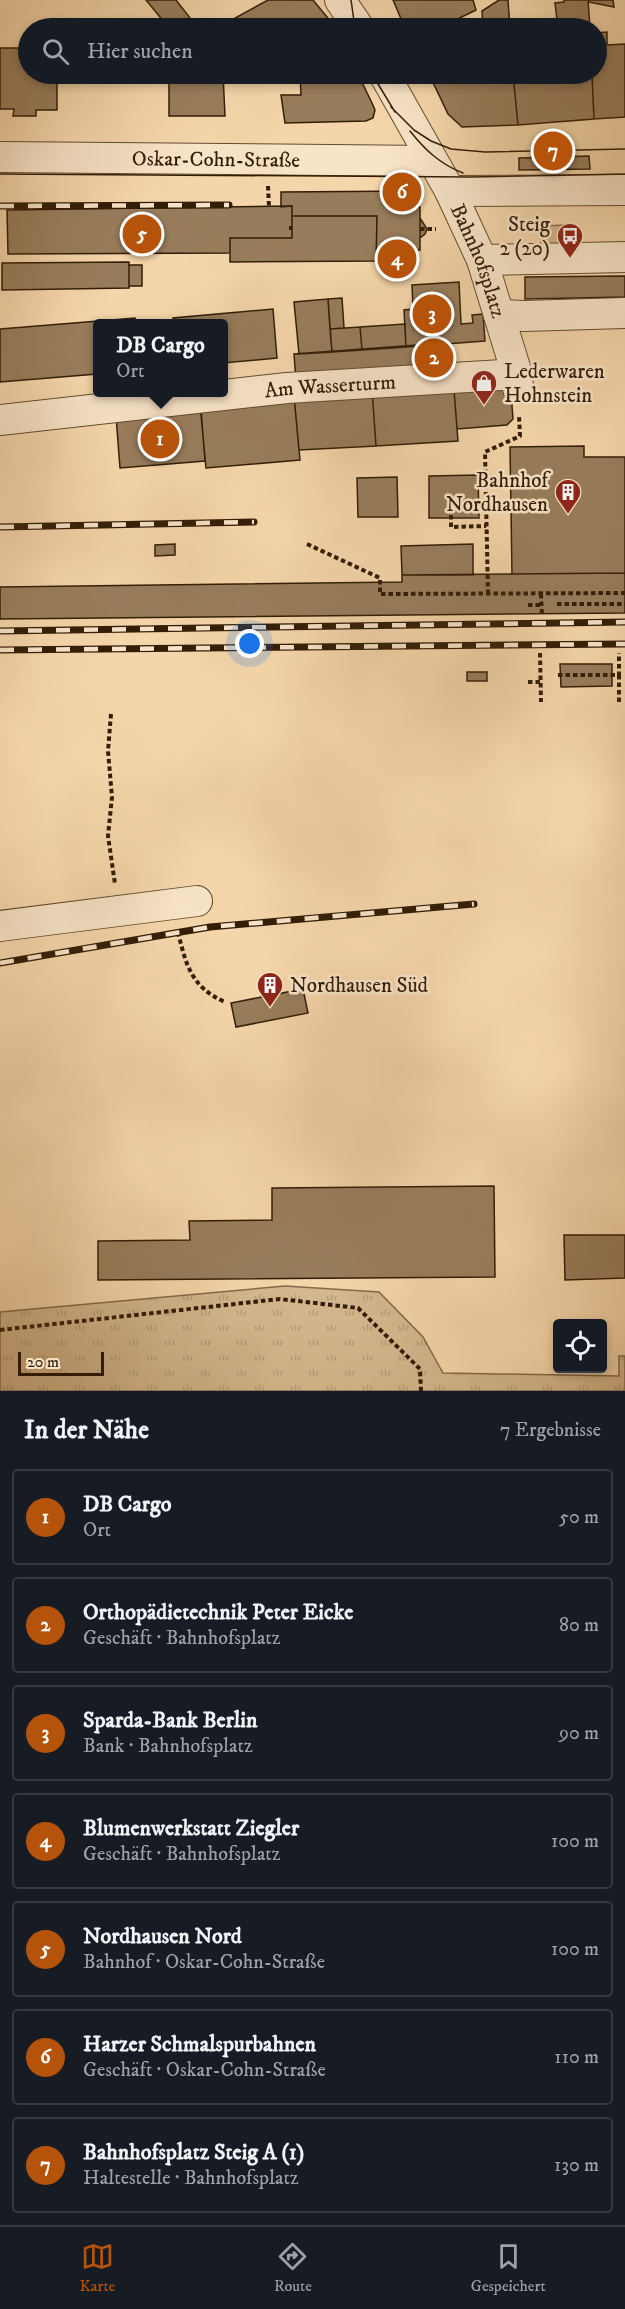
<!DOCTYPE html>
<html lang="de">
<meta charset="utf-8">
<style>
body{margin:0;font-family:"IM FELL DW Pica",serif;background:#20242c;color:#f1f3f6}
.controls{position:absolute;right:18px;bottom:18px;display:grid;overflow:hidden;border-radius:6px;box-shadow:0 3px 9px #0003}
.controls button{width:54px;height:54px;display:grid;place-items:center;padding:0;border:0;border-bottom:2px solid #363941;background:#171b24;color:#f1f3f6;font:30px sans-serif}
.scale{position:absolute;left:18px;bottom:15px;width:86px;box-sizing:border-box;padding-left:6px;border:3px solid #331d07;border-top:0;font-size:16px;line-height:21px;white-space:nowrap;color:#331d07;-webkit-text-stroke:4px #f8e4c8;paint-order:stroke}
.you{position:absolute;left:250px;top:644px;width:21px;height:21px;margin:-15px;border:4px solid #fff;border-radius:50%;background:#1a73e8;box-shadow:0 0 0 9px #1a73e833}
.badge{display:grid;place-items:center;width:39px;height:39px;border-radius:50%;background:#b45309;color:#fff;font-size:20px;font-weight:700}
.pin{position:absolute;translate:-50% -50%;border:3px solid #fff;box-shadow:0 2px 6px #0006}
.popup{position:absolute;left:93px;top:319px;width:135px;height:78px;box-sizing:border-box;display:grid;place-content:center;border-radius:6px;background:#171b24;filter:drop-shadow(0 2px 4px #0005);font-size:20px;white-space:nowrap;color:#9ea1a6}
.popup b{font-size:22px;color:#f1f3f6}
.popup::after{content:'';position:absolute;left:50%;top:100%;margin-left:-12px;border:12px solid transparent;border-top-color:#171b24}
.list{margin:0;padding:0;list-style:none}
h2{display:flex;justify-content:space-between;align-items:center;height:78px;margin:0;padding:0 24px;font-size:26px}
h2 small{font-size:20px;font-weight:400;color:#9ea1a6}
.list li{display:grid;grid-template-columns:39px 1fr auto;gap:18px;align-items:center;box-sizing:border-box;height:96px;margin:0 12px 12px;padding:0 12px;border:2px solid #363941;border-radius:6px}
.list b{display:block;font-size:22px;white-space:nowrap}
.list p{margin:0;font-size:20px;white-space:nowrap;color:#9ea1a6}
.list em{font-size:20px;font-style:normal;color:#9ea1a6}
.icon{flex:none;width:33px;height:33px;fill:none;stroke:currentColor;stroke-width:2;stroke-linecap:round;stroke-linejoin:round}
.map{position:relative;flex:none;width:625px;height:1391px;overflow:hidden}
.search{position:absolute;background:#171b24;box-shadow:0 3px 9px #0003;left:18px;right:18px;top:18px;height:66px;display:flex;align-items:center;gap:15px;box-sizing:border-box;padding:0 21px;border-radius:33px;color:#9ea1a6;font-size:22px}
.sheet{height:834px;background:#171b24}
nav{display:flex;justify-content:space-around;align-items:center;box-sizing:border-box;height:84px;border-top:2px solid #363941;background:#171b24;font-size:16px;color:#9ea1a6}
nav a{display:grid;justify-items:center;gap:3px}
nav .on{color:#b45309}
.map>svg:first-child{display:block}
.grass{fill:url(#grass-tufts);stroke:#846a4a;stroke-width:1.5}
.park{fill:url(#park-crowns);stroke:#846a4a;stroke-width:1.5}
.building{fill:#987d5c;stroke:#331d07;stroke-width:1.5}
.lines{fill:none;stroke-linecap:round;stroke-linejoin:round}
.minor-casing{stroke:#644b30;stroke-width:32}
.path{stroke:#331d07;stroke-width:4;stroke-dasharray:4.5 3;stroke-linecap:butt}
.minor{stroke:#f8e4c8;stroke-width:30}
.tram{stroke:#331d07;stroke-width:1.5}
.rail-casing{stroke:#331d07;stroke-width:7}
.rail{stroke:#f8e4c8;stroke-width:4.5;stroke-dasharray:14;stroke-linecap:butt}
.labels{text-anchor:middle;stroke-width:5;stroke-linejoin:round;paint-order:stroke}
.street-label{font-size:21px;fill:#331d07;stroke:#f8e4c8}
.poi-label{font-size:21px;fill:#331d07;stroke:#f8e4c8;text-anchor:end}
</style>
<div class="map">
<svg width="625" height="1391" viewBox="0 0 625 1391">
<defs>
<pattern id="grass-tufts" width="24" height="20" patternUnits="userSpaceOnUse" patternTransform="scale(1.5)"><rect width="24" height="20" fill="#d4b78e"/><path d="M3 7l-1-3M5 7V3M7 7l1-3M15 17l-1-3M17 17v-4M19 17l1-3" fill="none" stroke="#b69d79"/></pattern>
<pattern id="park-crowns" width="20" height="18" patternUnits="userSpaceOnUse" patternTransform="scale(1.5)"><rect width="20" height="18" fill="#d4b78e"/><path d="M2 6a3 3 0 1 1 6 0M12 15a3 3 0 1 1 6 0" fill="none" stroke="#b69d79"/></pattern>
</defs>
<rect width="100%" height="100%" fill="#f5d6aa"/>
<filter id="stains"><feTurbulence type="fractalNoise" baseFrequency=".00333" numOctaves="4"/><feColorMatrix values="0 0 0 0 .2 0 0 0 0 .09 0 0 0 0 .02 0 0 0 .5 -.17"/></filter>
<radialGradient id="worn" r=".72"><stop offset=".6" stop-color="#630" stop-opacity="0"/><stop offset="1" stop-color="#630" stop-opacity=".3"/></radialGradient>
<path class="grass" d="M285,1286L379,1292L423,1337L443,1373L619,1376V1356H625V1391H0V1312Z"/>
<path class="park" d="M569,225V248L541,249V226Z"/>
<path class="building" d="M146,0H176L194,23L187,28H169Z
M268,0H313L336,28H217Z
M393,0H473L476,10L439,28H405Z
M499,0H508L510,28H483L482,11Z
M564,0H588L590,28H558L555,3L564,2Z
M588,0H613L614,7L588,2Z
M607,32V45L625,44V117L594,119L592,74H596V33Z
M0,48H28V74H57V110H36V116H13L14,109H0Z
M169,74H223L225,116H169Z
M300,74H358L372,103L375,110L373,118L366,121L285,123L281,95H301Z
M429,74H513L518,125L462,127L448,114Z
M513,74H592L594,119L518,125Z
M589,156L590,169L519,170V158Z
M415,191V207H420V250H414V261H376L377,216H292V206L281,207V192Z
M292,206V238H230V253L8,254L7,210Z
M292,216H377L376,261L230,262V238H292Z
M420,218L427,229L425,234L420,238Z
M129,262V288L2,290V263Z
M129,265H142V286H129Z
M625,276V297L525,299V277Z
M459,282L461,324L473,323L472,315L483,314L485,341L406,347L404,310L413,309L412,285Z
M342,298L344,328L330,329L328,299Z
M328,299L332,352L299,354L294,302Z
M273,309L277,358L223,363V324H174L173,318Z
M135,318L136,324H97V374L0,382V329Z
M405,324L406,347L362,350L360,327Z
M360,327L362,350L332,352L330,329Z
M449,344L451,370L419,373L417,345Z
M417,345L419,373L296,381L294,354Z
M504,387L511,392L513,419L507,425L457,429L454,390Z
M372,390L376,446L299,450L294,396Z
M372,390H454L458,441L376,446Z
M294,396L300,460L206,468L200,404Z
M201,409L205,461L120,468L116,416Z
M584,446V457H625V573L512,574L510,447Z
M478,475L479,518H429V476Z
M397,477L398,517H358L357,478Z
M175,544V555L155,556V545Z
M473,544V575H402L401,546Z
M625,573V613L0,619V587L402,582V575Z
M560,664H612V686L561,687Z
M467,672H487V681H467Z
M303,989L308,1013L236,1027L231,1003Z
M494,1186L495,1277L98,1280V1241L190,1240L189,1221L272,1220V1188Z
M564,1235H625V1278L565,1280Z"/>
<g class="lines">
<g class="minor-casing">
<g id="minor">
<path d="M340,0L359,28"/>
<path id="s1" d="M384,74L450,191L482,260L517,374L518,388"/>
<path id="s2" d="M0,157L432,161"/>
<path d="M450,191L625,190"/>
<path d="M482,260L625,257"/>
<path d="M499,315L524,316L625,313"/>
<path id="s3" d="M0,420L287,388L517,374"/>
<path d="M0,926L197,901"/>
</g>
</g>
<path class="path" d="M268,186L269,207
M289,228H292
M420,229H436
M451,500V527L486,526
M307,544L380,578V594L625,593
M488,594L485,452L520,436L519,416
M541,594L542,616
M557,604H625
M528,605H541
M540,653L541,702
M558,675H619V653
M619,675V702
M528,682H541
M111,714L108,751L112,797L108,836L115,884
M178,932C186,965 191,987 225,1002
M0,1330L280,1299L358,1308L420,1369L421,1391"/>
<use href="#minor" class="minor"/>
<path class="tram" d="M351,0L355,28
M372,74L395,112
M391,107L414,130L431,141L451,149L485,152L625,149
M410,131C425,150 440,164 463,173
M0,174L471,177L625,174"/>
<g class="rail-casing">
<path id="rail" d="M0,206L229,205
M0,527L254,522
M0,631L625,622
M0,650L625,644
M0,963L210,927L474,904"/>
</g>
<use href="#rail" class="rail"/>
</g>
<defs>
<g id="bus-pin" transform="scale(1.35)"><path d="M0 17L-7.5 6A9.5 9.5 0 1 1 7.5 6Z" fill="#8f2418" stroke="#f8e4c8"/><path d="M-5-6H5V4H4V6H2V4H-2V6H-4V4H-5ZM-3.5-4V0h7V-4ZM-3.5 1.2v1.5H-2V1.2ZM2 1.2v1.5H3.5V1.2Z" fill="#fff"/></g>
<g id="shop-pin" transform="scale(1.35)"><path d="M0 17L-7.5 6A9.5 9.5 0 1 1 7.5 6Z" fill="#8f2418" stroke="#f8e4c8"/><path d="M-5-2.5h2.3a2.7 3.5 0 0 1 5.4 0H5L5.5 6h-11ZM-1.5-2.5h3a1.5 2.3 0 0 0-3 0Z" fill="#fff"/></g>
<g id="building-pin" transform="scale(1.35)"><path d="M0 17L-7.5 6A9.5 9.5 0 1 1 7.5 6Z" fill="#8f2418" stroke="#f8e4c8"/><path d="M-4-6H4V6H1V3H-1V6H-4ZM-2.5-4.3h1.7v1.8h-1.7ZM.8-4.3h1.7v1.8H.8ZM-2.5-1h1.7V.8h-1.7ZM.8-1h1.7V.8H.8Z" fill="#fff"/></g>
</defs>
<g fill-rule="evenodd">
<use href="#bus-pin" x="570" y="236"/>
<use href="#shop-pin" x="484" y="383"/>
<use href="#building-pin" x="568" y="492"/>
<use href="#building-pin" x="270" y="985"/>
</g>
<g class="labels">
<g class="street-label">
<text dy="7" stroke="none"><textPath href="#s2" startOffset="216">Oskar-Cohn-Straße</textPath></text>
<text dy="7" stroke="none"><textPath href="#s1" startOffset="210">Bahnhofsplatz</textPath></text>
<text dy="7" stroke="none"><textPath href="#s3" startOffset="332">Am Wasserturm</textPath></text>
</g>
<g class="poi-label">
<text x="550" y="231">Steig<tspan x="550" dy="24">2 (20)</tspan></text>
<text x="504" y="378" text-anchor="start">Lederwaren<tspan x="504" dy="24">Hohnstein</tspan></text>
<text x="548" y="487">Bahnhof<tspan x="548" dy="24">Nordhausen</tspan></text>
<text x="290" y="992" text-anchor="start">Nordhausen Süd</text>
</g>
</g>
<rect width="100%" height="100%" filter="url(#stains)"/>
<rect width="100%" height="100%" fill="url(#worn)"/>
</svg>
<div class="controls">
<button><svg class="icon" aria-label="locate" viewBox="0 0 24 24"><circle cx="12" cy="12" r="6"/><path d="M12 2v4M12 18v4M2 12h4M18 12h4"/></svg></button>
</div>
<div class="scale">20 m</div>
<div class="you"></div>
<div class="pin badge" style="left:160px;top:439px">1</div>
<div class="popup"><b>DB Cargo</b>Ort</div>
<div class="pin badge" style="left:434px;top:358px">2</div>
<div class="pin badge" style="left:432px;top:314px">3</div>
<div class="pin badge" style="left:397px;top:259px">4</div>
<div class="pin badge" style="left:142px;top:234px">5</div>
<div class="pin badge" style="left:402px;top:192px">6</div>
<div class="pin badge" style="left:553px;top:151px">7</div>
<div class="search"><svg class="icon" aria-label="search" viewBox="0 0 24 24"><circle cx="10" cy="10" r="6"/><path d="M15 15l6 6"/></svg>Hier suchen</div>
</div>
<section class="sheet">
<h2>In der Nähe<small>7 Ergebnisse</small></h2>
<ul class="list">
<li><span class="badge">1</span><div><b>DB Cargo</b><p>Ort</p></div><em>50 m</em></li>
<li><span class="badge">2</span><div><b>Orthopädietechnik Peter Eicke</b><p>Geschäft · Bahnhofsplatz</p></div><em>80 m</em></li>
<li><span class="badge">3</span><div><b>Sparda-Bank Berlin</b><p>Bank · Bahnhofsplatz</p></div><em>90 m</em></li>
<li><span class="badge">4</span><div><b>Blumenwerkstatt Ziegler</b><p>Geschäft · Bahnhofsplatz</p></div><em>100 m</em></li>
<li><span class="badge">5</span><div><b>Nordhausen Nord</b><p>Bahnhof · Oskar-Cohn-Straße</p></div><em>100 m</em></li>
<li><span class="badge">6</span><div><b>Harzer Schmalspurbahnen</b><p>Geschäft · Oskar-Cohn-Straße</p></div><em>110 m</em></li>
<li><span class="badge">7</span><div><b>Bahnhofsplatz Steig A (1)</b><p>Haltestelle · Bahnhofsplatz</p></div><em>130 m</em></li>
</ul>
</section>
<nav>
<a class="on"><svg class="icon" aria-label="map" viewBox="0 0 24 24"><path d="M3 6l6-2 6 2 6-2v14l-6 2-6-2-6 2zM9 4v14M15 6v14"/></svg>Karte</a>
<a><svg class="icon" aria-label="directions" viewBox="0 0 24 24"><path d="M12 3l9 9-9 9-9-9zM9 14v-3h6M13 9l2 2-2 2"/></svg>Route</a>
<a><svg class="icon" aria-label="saved" viewBox="0 0 24 24"><path d="M7 4h10v16l-5-4-5 4z"/></svg>Gespeichert</a>
</nav>
